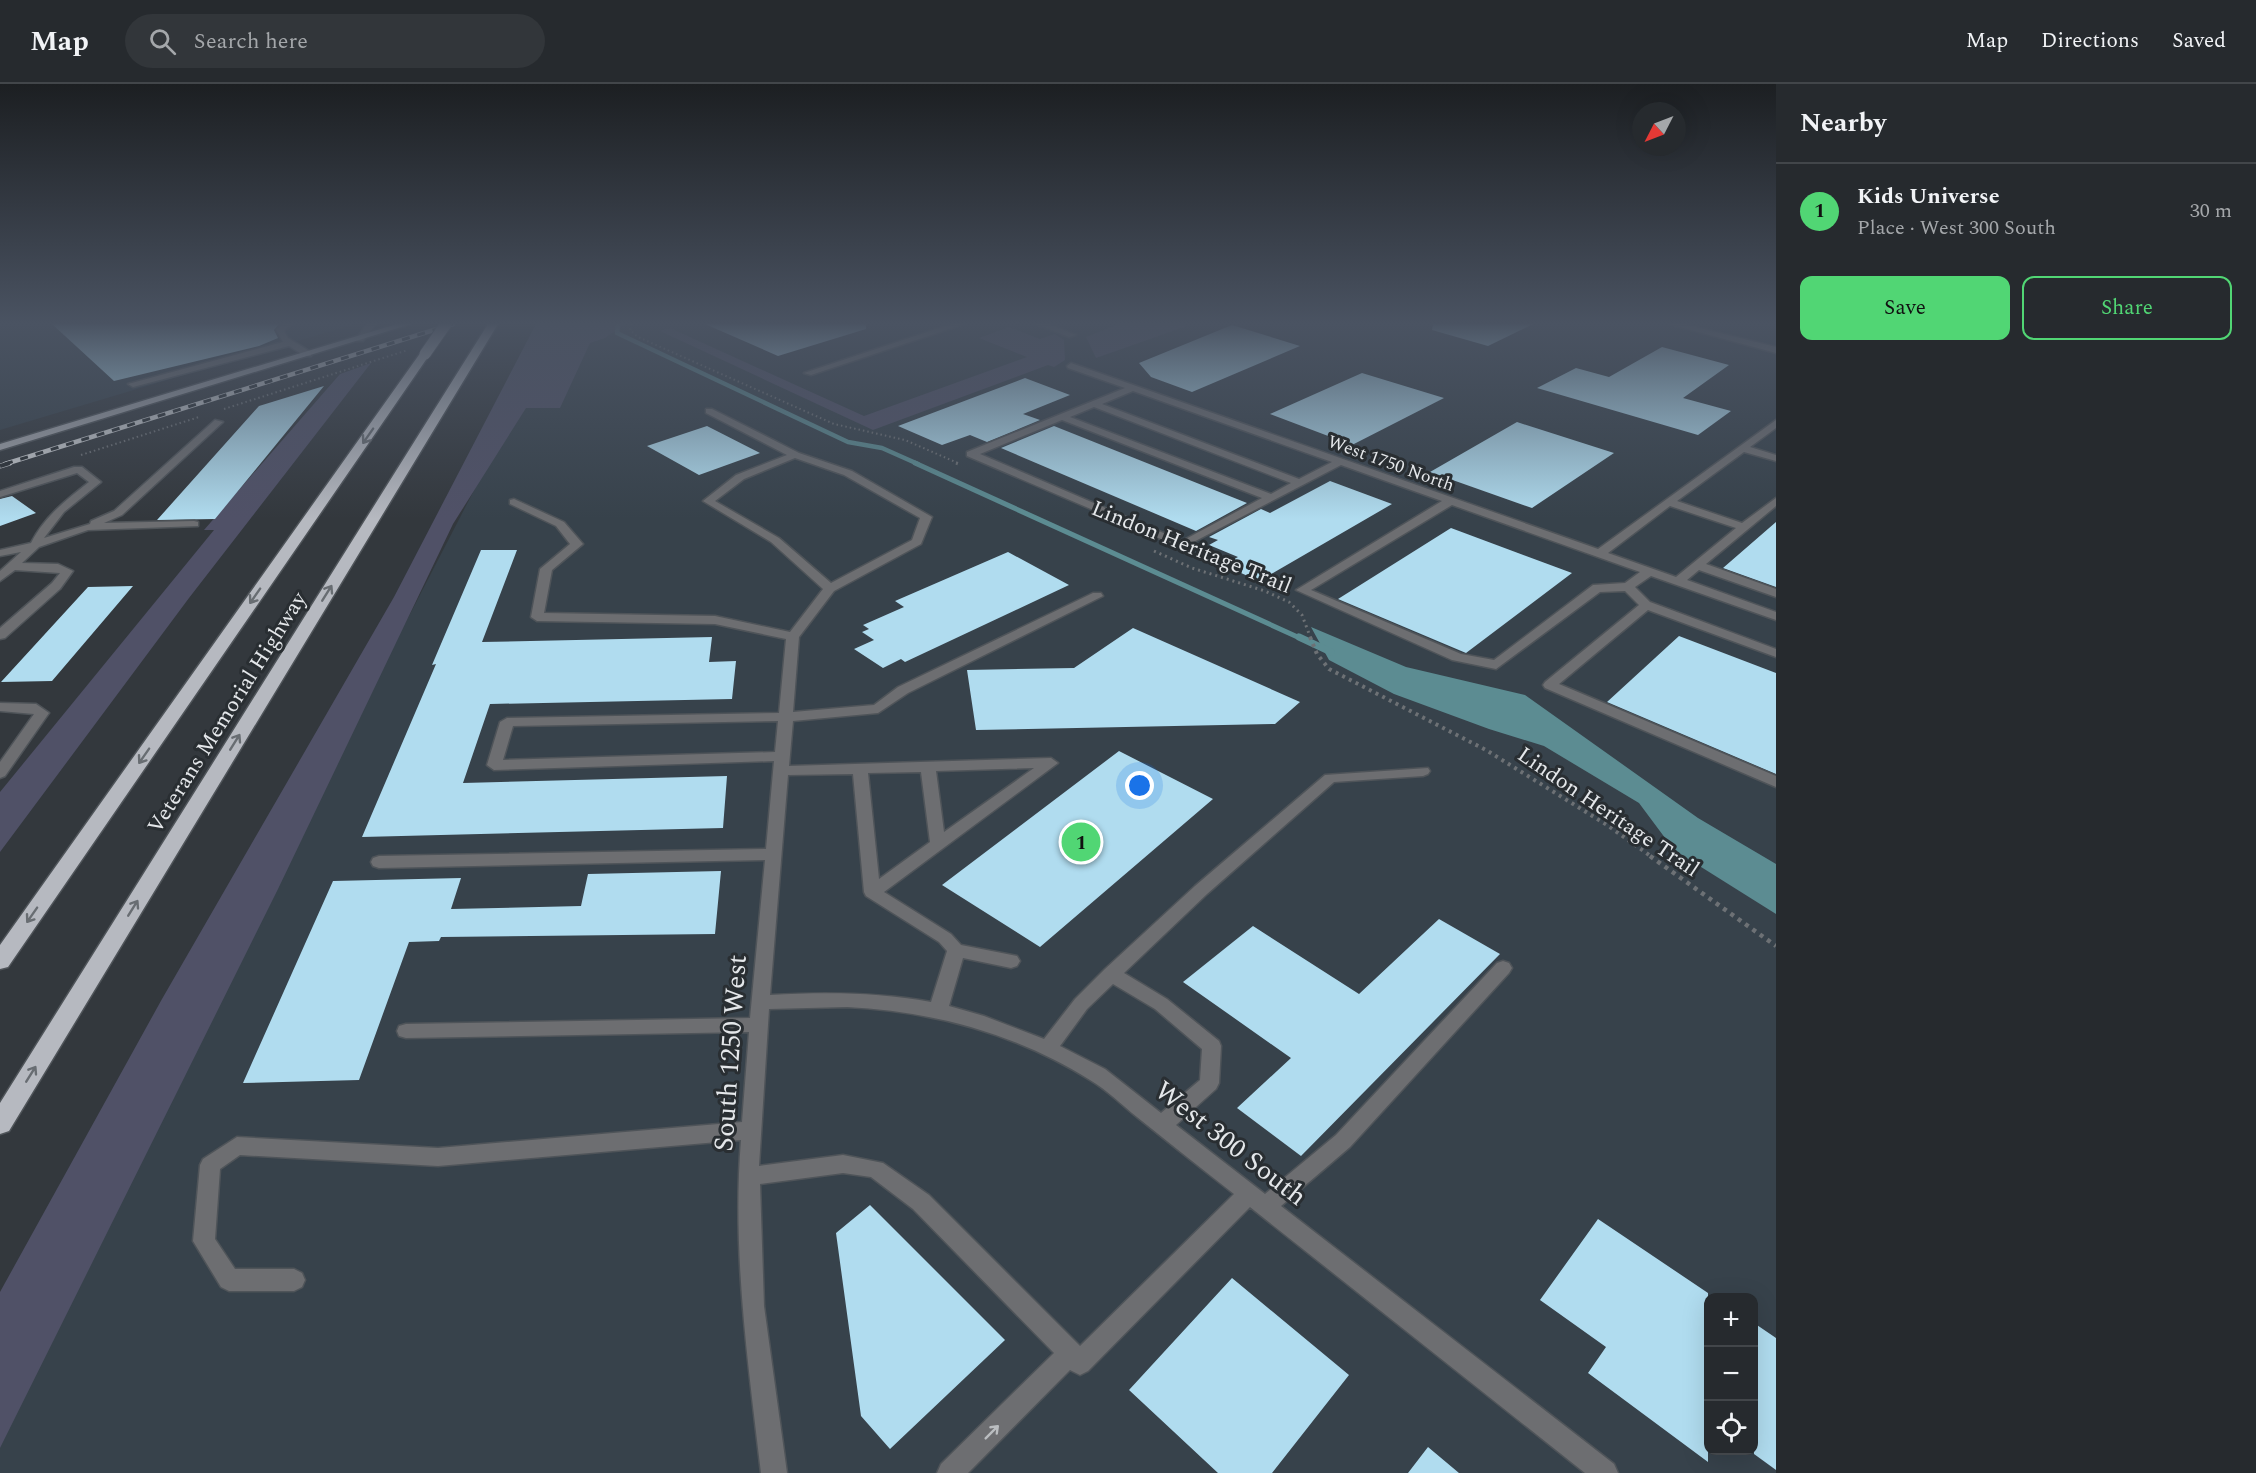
<!DOCTYPE html>
<meta charset="utf-8">
<style>
body{margin:0;font-family:Spectral,serif;background:#32363a;color:#f1f3f6}
.controls{position:absolute;right:18px;bottom:18px;display:grid;overflow:hidden;border-radius:12px;box-shadow:0 6px 24px #0002}
.controls button{width:54px;height:54px;display:grid;place-items:center;padding:0;border:0;border-bottom:2px solid #42464a;background:#262a2e;color:#f1f3f6;font:30px sans-serif}
.compass{position:absolute;left:1632px;top:18px;width:54px;height:54px;border-radius:50%;background:#262a2e;box-shadow:0 6px 24px #0002;rotate:228deg}
.you{position:absolute;left:1140px;top:702px;width:21px;height:21px;margin:-15px;border:4px solid #fff;border-radius:50%;background:#1a73e8;box-shadow:0 0 0 9px #1a73e833}
.badge{display:grid;place-items:center;width:39px;height:39px;border-radius:50%;background:#51d674;color:#111;font-size:20px;font-weight:700}
.pin{position:absolute;translate:-50% -50%;border:3px solid #fff;box-shadow:0 2px 6px #0006}
.list{margin:0;padding:0;list-style:none}
h2{display:flex;justify-content:space-between;align-items:center;height:78px;margin:0;padding:0 24px;font-size:26px}
h2 small{font-size:20px;font-weight:400;color:#a4a7aa}
.list li{display:grid;grid-template-columns:39px 1fr auto;gap:18px;align-items:center;box-sizing:border-box;height:96px;padding:0 24px;border-top:2px solid #42464a}
.list b{display:block;font-size:22px;white-space:nowrap}
.list p{margin:0;font-size:20px;white-space:nowrap;color:#a4a7aa}
.list em{font-size:20px;font-style:normal;color:#a4a7aa}
.actions{display:flex;gap:12px;padding:18px 24px}
.actions a{flex:1;padding:14px 0;border:2px solid #51d674;border-radius:12px;text-align:center;font-size:21px;color:#51d674}
.actions .main{background:#51d674;color:#111}
.icon{flex:none;width:33px;height:33px;fill:none;stroke:currentColor;stroke-width:2;stroke-linecap:round;stroke-linejoin:round}
.map{position:relative;flex:none;width:1776px;height:1389px;overflow:hidden}
header{display:flex;align-items:center;gap:36px;box-sizing:border-box;height:84px;padding:0 30px;background:#262a2e;border-bottom:2px solid #42464a}
header strong{font-size:28px}
nav{display:flex;gap:33px;margin-inline-start:auto;font-size:21px}
.search{width:420px;height:54px;background:#32363a;display:flex;align-items:center;gap:15px;box-sizing:border-box;padding:0 21px;border-radius:33px;color:#a4a7aa;font-size:22px}
main{display:flex}
aside{flex:1;background:#262a2e}
.map>svg:first-child{display:block}
.built{fill:#37424b;fill-rule:evenodd}
.green{fill:#505167}
.water{fill:#5c8c92}
.lines{fill:none;stroke-linecap:round;stroke-linejoin:round}
.stream-far2{stroke:#5c8c92;stroke-width:4.5}
.stream-far1{stroke:#5c8c92;stroke-width:5}
.stream{stroke:#5c8c92;stroke-width:7}
.building{fill:#b0dcef}
.minor-casing{stroke:#4f5459;stroke-width:3}
.major-casing{stroke:#4f5459;stroke-width:3}
.highway-casing{stroke:#4f5459;stroke-width:3}
.path-far3{stroke:#6d7175;stroke-width:2;stroke-dasharray:1.5 3;stroke-linecap:butt}
.path-far2{stroke:#6d7175;stroke-width:3;stroke-dasharray:2 4;stroke-linecap:butt}
.path-far1{stroke:#6d7175;stroke-width:4;stroke-dasharray:3 4.5;stroke-linecap:butt}
.path{stroke:#6d7175;stroke-width:4.5;stroke-dasharray:4 5;stroke-linecap:butt}
.minor{fill:#6d6e71;fill-rule:evenodd}
.major{fill:#a1a4aa;fill-rule:evenodd}
.highway{fill:#b6b9c0;fill-rule:evenodd}
.rail-far1-casing{stroke:#c9cccf;stroke-width:4.5}
.rail-casing{stroke:#c9cccf;stroke-width:5}
.rail-far1{stroke:#292e32;stroke-width:3;stroke-dasharray:8;stroke-linecap:butt}
.rail{stroke:#292e32;stroke-width:4;stroke-dasharray:10;stroke-linecap:butt}
.highway-bridge-casing{stroke:#4f5459;stroke-width:13;stroke-linecap:butt}
.highway-bridge{stroke:#b6b9c0;stroke-width:11}
.oneway{stroke:#686d72}
.oneway2{stroke:#babdc0}
.labels{text-anchor:middle;stroke-width:6;stroke-linejoin:round;paint-order:stroke}
.far-street-label{font-size:18px;fill:#e4e7ea;stroke:#292e32}
.street-label{font-size:22px;fill:#e4e7ea;stroke:#292e32}
.near-street-label{font-size:27px;fill:#e4e7ea;stroke:#292e32}
</style>
<header>
<strong>Map</strong>
<div class="search"><svg class="icon" aria-label="search" viewBox="0 0 24 24"><circle cx="10" cy="10" r="6"/><path d="M15 15l6 6"/></svg>Search here</div>
<nav><a>Map</a><a>Directions</a><a>Saved</a></nav>
</header>
<main>
<div class="map">
<svg width="1776" height="1389" viewBox="0 0 1776 1389">
<rect width="100%" height="100%" fill="#33383d"/>
<path class="built" d="M0,240H355L0,346Z
M560,240H1776V1389H0V1323ZM1708,1214H1754V1366H1708Z"/>
<path class="green" d="M536,240H625L605,254L590,259L560,324H526L453,440L278,805L0,1364V1208L162,915L394,513Z
M1119,240H1181L1187,242L1096,274L1086,253Z
M1009,243L1040,255L1055,250L1064,256L1065,276L1054,283L1048,281L873,346L660,247L670,244L864,332L1027,273L979,254Z
M371,279L189,514L0,768V708L214,446H204L340,290Z"/>
<path class="water" d="M1311,543L1406,583L1525,611L1698,734L1776,780V830L1674,766L1639,719L1544,662L1489,645L1394,610L1329,576Z"/>
<g class="lines">
<path class="stream-far2" d="M618,240L617,249L848,358L882,364L918,380"/>
<path class="stream-far1" d="M915,379L1302,555"/>
<path class="stream" d="M1299,553L1331,568"/>
</g>
<path class="building" d="M52,240H279L274,246L278,254L259,262L114,297Z
M705,240H866V245L778,272Z
M1433,240H1533L1488,262L1432,246Z
M1232,241L1300,262L1192,308L1151,293L1139,279Z
M1662,263L1729,281L1683,314L1731,327L1698,351L1537,304L1576,284L1609,293Z
M1362,289L1444,314L1352,361L1270,330Z
M1025,294L1070,311L1023,330L1040,336L987,358L970,351L942,361L898,342Z
M324,302L215,435L157,436L259,322Z
M1517,338L1614,369L1532,424L1430,388Z
M707,342L760,369L699,391L647,362Z
M1054,342L1247,419L1196,447L1001,364Z
M1330,397L1392,420L1259,497L1223,481L1238,473L1209,461L1218,456L1209,453L1261,425L1270,429Z
M12,412L36,429L0,442V415Z
M1776,438V503L1723,484Z
M1451,444L1572,489L1466,569L1338,515Z
M481,466H517L482,558L712,553L709,578L736,577L732,615L490,620L463,699L727,692L723,744L362,753L436,580L432,581Z
M1008,468L1069,501L905,578L901,575L883,584L854,565L874,556L862,548L869,545L863,541L904,523L895,517Z
M133,502L52,597L1,598L88,503Z
M1133,544L1300,618L1275,640L976,646L967,586L1074,584Z
M1679,552L1776,589V690L1607,618Z
M1119,667L1213,715L1040,863L942,801Z
M721,787L715,850L441,853L439,857L409,858L359,996L243,999L333,797L461,794L451,825L581,822L588,790Z
M1439,835L1500,870L1301,1072L1237,1024L1291,974L1183,898L1253,842L1359,910Z
M870,1121L1005,1256L890,1365L861,1332L836,1149Z
M1598,1135L1708,1209V1378L1588,1289L1606,1263L1540,1216Z
M1232,1194L1349,1291L1272,1389H1218L1129,1306Z
M1754,1239L1776,1254V1386L1754,1370Z
M1428,1363L1459,1389H1408Z"/>
<g class="lines">
<g class="minor-casing">
<path id="minor" d="M282,240H292L284,247L288,254L311,268V272H305L289,262L133,303L128,300L283,258L276,246Z
M367,240H376L363,257H357L356,255Z
M951,240H964L811,291L804,289Z
M1036,240H1049L1076,251L1069,253Z
M1669,240H1684L1776,263V269Z
M1071,279L1598,465L1776,336V344L1750,363L1776,371V377L1744,368L1677,417L1742,439L1776,414V422L1706,480L1776,505V513L1699,486L1687,496L1776,528V536L1651,492L1635,503L1650,518L1776,565V573L1648,526L1559,600L1776,692V703L1545,604L1543,601L1545,598L1639,521L1625,507L1600,508L1496,585L1452,576L1296,506L1442,417L1341,381L1182,464L967,372V368L1125,304L1068,284L1067,282ZM1133,307L1332,378L1299,395L1102,320ZM1094,323L1291,399L1271,410L1070,333ZM1062,336L1262,414L1182,457L980,370ZM1452,421L1640,488L1625,499L1593,501L1494,576L1461,570L1311,506ZM1670,422L1736,444L1676,493L1608,469Z
M706,325H712L799,369L852,387L932,433L921,460L834,507L799,553L793,628L874,621L898,603L1093,509H1101L1103,512L908,609L878,629L793,637L789,682L1051,674L1058,679L884,808L951,850L961,861L1017,872L1020,877L1017,882L1011,884L963,874L949,922L984,932L1044,955L1075,915L1105,885L1195,802L1325,691L1428,684L1430,687L1428,690L1423,692L1334,698L1207,810L1124,889L1167,915L1219,957L1221,962L1219,999L1216,1005L1176,1041L1265,1110L1336,1051L1497,879L1503,877L1509,879L1512,884L1509,889L1350,1063L1281,1122L1614,1380L1618,1389H1585L1250,1123L1088,1287L1080,1291L1070,1286L968,1389H937L941,1380L1054,1269L913,1125L871,1093L843,1089L760,1100L764,1222L787,1389H761C748,1279 732,1167 741,1056L438,1082L240,1071L220,1085L215,1155L235,1185H294L302,1189L305,1196L302,1203L294,1207H229L221,1203L193,1157L200,1081L203,1075L237,1053L438,1064L742,1038L749,948L406,954L399,952L397,947L399,942L406,940L750,934L765,776L379,784L373,782L371,778L373,774L379,772L766,765L774,677L494,686L487,681L500,638L507,634L779,629L786,555L715,540L537,537L531,533L540,485L570,460L556,442L510,420V416L514,415L564,438L583,460L552,486L544,529L715,532L790,548L823,505L771,458L703,417L736,391L787,371L706,329ZM795,374L844,391L920,434L912,456L831,499L779,454L715,417L744,395ZM778,637L775,668L503,676L513,642ZM1034,684L944,748L936,687ZM921,688L930,758L879,795L868,689ZM853,690L864,808L866,812L939,858L947,867L931,918C878,908 824,908 770,911L788,691ZM1113,900L1155,925L1202,965L1200,996L1161,1029L1105,985L1060,962L1087,925ZM847,923C932,927 1017,950 1090,996C1107,1006 1122,1021 1137,1033C1169,1059 1201,1084 1234,1110L1080,1262L929,1111L883,1079L843,1071L759,1082L769,925Z
M215,336L223,338L122,431L104,439L194,437L198,438V442L88,446L39,463L22,479L58,480L73,487L60,505L5,554L0,555V544L52,499L60,489L15,486L0,497V487L21,468L0,472V466L31,459C45,432 66,416 89,398L77,389L0,413V407L74,383H82L101,398L64,428L44,454L90,440L91,437L114,427Z
M0,619L36,620L49,629L5,692L0,694V678L34,630L0,627Z"/>
</g>
<g class="major-casing">
<path id="major" d="M397,240H411L0,366V360Z"/>
</g>
<g class="highway-casing">
<path id="highway" d="M488,240H498L9,1047L0,1050V1019Z
M421,268L430,270L8,883L0,885V861Z"/>
</g>
<path class="path-far3" d="M632,240L630,246L638,253L834,340L905,356L960,380
M224,325L408,266
M81,371L199,333"/>
<path class="path-far2" d="M956,379L961,381
M1154,467L1192,484L1265,507L1289,518L1302,531L1311,555"/>
<path class="path-far1" d="M1310,553L1317,570L1329,585L1486,666L1607,741L1652,773"/>
<path class="path" d="M1650,772L1776,862"/>
<use href="#minor" class="minor"/>
<use href="#major" class="major"/>
<use href="#highway" class="highway"/>
<g class="rail-far1-casing">
<path id="rail-far1" d="M5,380L453,240"/>
</g>
<g class="rail-casing">
<path id="rail" d="M0,382L10,379"/>
</g>
<use href="#rail-far1" class="rail-far1"/>
<use href="#rail" class="rail"/>
<g class="highway-bridge-casing">
<path id="highway-bridge" d="M425,270L446,240"/>
</g>
<use href="#highway-bridge" class="highway-bridge"/>
</g>
<defs><path id="oneway-shaft" d="M-6 0H5M1.5-3L5.5 0L1.5 3" fill="none" stroke-width="1.6" stroke-linecap="round" stroke-linejoin="round" transform="scale(1.5)"/></defs>
<g class="oneway">
<use href="#oneway-shaft" transform="translate(368 352) rotate(125)"/>
<use href="#oneway-shaft" transform="translate(327 509) rotate(-58)"/>
<use href="#oneway-shaft" transform="translate(255 512) rotate(125)"/>
<use href="#oneway-shaft" transform="translate(235 658) rotate(-58)"/>
<use href="#oneway-shaft" transform="translate(144 672) rotate(125)"/>
<use href="#oneway-shaft" transform="translate(133 824) rotate(-58)"/>
<use href="#oneway-shaft" transform="translate(32 831) rotate(125)"/>
<use href="#oneway-shaft" transform="translate(31 990) rotate(-58)"/>
</g>
<use class="oneway2" href="#oneway-shaft" transform="translate(992 1348) rotate(-45)"/>
<linearGradient id="sky" x2="0" y2="1"><stop stop-color="#1c1f22"/><stop offset="0.55" stop-color="#4a5362"/><stop offset="1" stop-color="#4a5362" stop-opacity="0"/></linearGradient>
<rect width="1776" height="435" fill="url(#sky)"/>
<g class="labels">
<g class="far-street-label">
<text transform="translate(1391 379) rotate(20)" y="6">West 1750 North</text>
</g>
<g class="street-label">
<text transform="translate(1192 462) rotate(22)" y="8">Lindon Heritage Trail</text>
<text transform="translate(226 628) rotate(-58)" y="8">Veterans Memorial Highway</text>
<text transform="translate(1609 727) rotate(34)" y="8">Lindon Heritage Trail</text>
</g>
<g class="near-street-label">
<text transform="translate(730 969) rotate(-86)" y="9">South 1250 West</text>
<text transform="translate(1231 1059) rotate(38)" y="9">West 300 South</text>
</g>
</g>
</svg>
<div class="controls">
<button>+</button>
<button>−</button>
<button><svg class="icon" aria-label="locate" viewBox="0 0 24 24"><circle cx="12" cy="12" r="6"/><path d="M12 2v4M12 18v4M2 12h4M18 12h4"/></svg></button>
</div>
<svg class="compass" viewBox="-18 -18 36 36"><path d="M0-13l5 13h-10z" fill="#e53935"/><path d="M0 13l5-13h-10z" fill="#a4a7aa"/></svg>
<div class="you"></div>
<div class="pin badge" style="left:1081px;top:758px">1</div>
</div>
<aside>
<h2>Nearby<small></small></h2>
<ul class="list">
<li><span class="badge">1</span><div><b>Kids Universe</b><p>Place · West 300 South</p></div><em>30 m</em></li>
</ul>
<div class="actions"><a class="main">Save</a><a>Share</a></div>
</aside>
</main>
